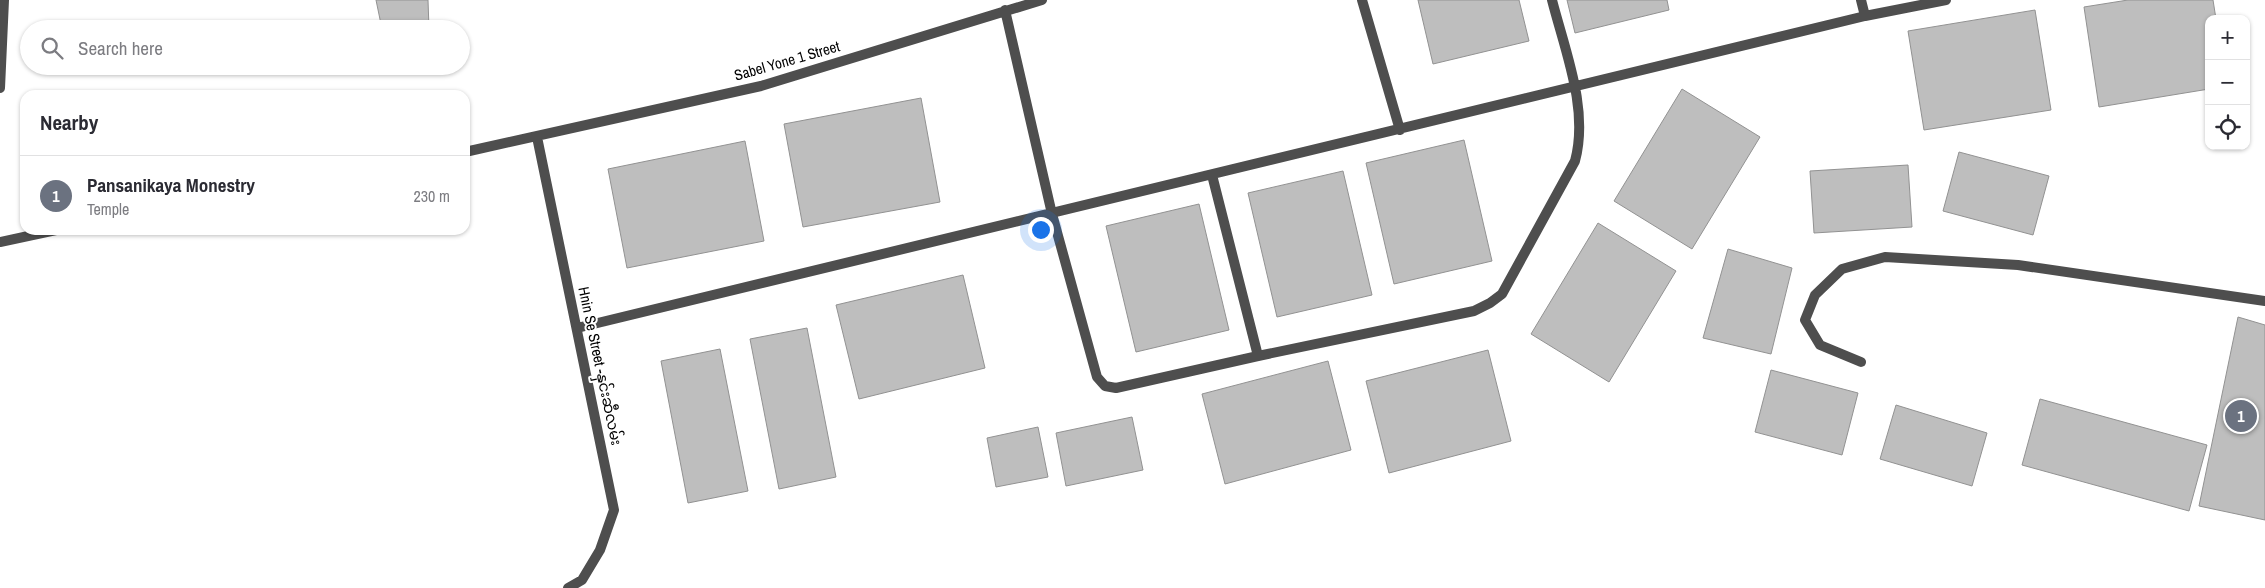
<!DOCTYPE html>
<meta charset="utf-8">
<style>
body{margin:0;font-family:"Archivo Narrow","Noto Sans Myanmar",sans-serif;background:#f7f7f7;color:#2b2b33}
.controls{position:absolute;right:15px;top:15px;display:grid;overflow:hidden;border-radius:10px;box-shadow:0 1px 4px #0004}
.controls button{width:45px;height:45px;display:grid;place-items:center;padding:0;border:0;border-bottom:1px solid #e1e1e2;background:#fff;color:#2b2b33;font:25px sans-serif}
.you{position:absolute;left:1040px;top:229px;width:18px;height:18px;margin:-12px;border:4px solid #fff;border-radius:50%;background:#1a73e8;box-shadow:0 0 0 8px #1a73e833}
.badge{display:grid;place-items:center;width:32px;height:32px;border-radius:50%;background:#000;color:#fff;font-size:16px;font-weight:700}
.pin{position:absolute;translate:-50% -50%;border:2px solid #fff;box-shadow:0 1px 5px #0006}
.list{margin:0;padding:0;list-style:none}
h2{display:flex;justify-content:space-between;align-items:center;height:65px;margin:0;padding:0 20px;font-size:21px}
h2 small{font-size:16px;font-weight:400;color:#7c7c81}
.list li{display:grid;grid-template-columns:32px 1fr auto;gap:15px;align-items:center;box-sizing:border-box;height:80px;padding:0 20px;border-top:1px solid #e1e1e2}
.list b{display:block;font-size:19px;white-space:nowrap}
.list p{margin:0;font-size:16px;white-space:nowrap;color:#7c7c81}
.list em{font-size:16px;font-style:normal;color:#7c7c81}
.icon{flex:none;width:28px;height:28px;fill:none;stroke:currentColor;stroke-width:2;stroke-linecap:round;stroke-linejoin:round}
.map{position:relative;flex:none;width:2265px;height:588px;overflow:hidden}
.search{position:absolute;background:#fff;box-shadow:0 1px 4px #0004;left:20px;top:20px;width:450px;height:55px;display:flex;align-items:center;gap:12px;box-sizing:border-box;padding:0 18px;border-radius:28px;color:#7c7c81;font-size:19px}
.panel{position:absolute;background:#fff;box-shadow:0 1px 4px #0004;left:20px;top:90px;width:450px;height:145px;border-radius:15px}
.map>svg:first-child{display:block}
.building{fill:#bebebe;stroke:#929292}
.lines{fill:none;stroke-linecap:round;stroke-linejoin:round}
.minor{stroke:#4e4e4e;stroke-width:10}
.labels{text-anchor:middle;stroke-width:4;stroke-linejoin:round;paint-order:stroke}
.street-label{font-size:15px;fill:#000;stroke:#fff}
</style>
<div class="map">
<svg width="2265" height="588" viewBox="0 0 2265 588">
<rect width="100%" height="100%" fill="#fff"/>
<path class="building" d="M376,0H428L429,29H382Z
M1418,0H1519L1529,41L1433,64Z
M1567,0H1667L1669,10L1575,33Z
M2128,0H2213L2216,19H2209V89L2099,107L2084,7Z
M2035,10L2051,110L1924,130L1908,31Z
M390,66H424L392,73Z
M1682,89L1760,137L1692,249L1614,201Z
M921,98L940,202L803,227L784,124Z
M1464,140L1492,261L1394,284L1366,163Z
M745,141L764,241L627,268L608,169Z
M1959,152L2049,176L2033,235L1943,211Z
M1908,165L1912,227L1814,233L1810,171Z
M1343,171L1372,295L1277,317L1248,193Z
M1199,204L1229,330L1136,352L1106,226Z
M1598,223L1676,271L1609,382L1531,334Z
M1728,249L1792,268L1771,354L1703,338Z
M963,275L985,368L859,399L836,305Z
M2238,317L2265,325V520L2199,506Z
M807,328L836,477L779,489L750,339Z
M720,349L748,491L688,503L661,361Z
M1488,350L1511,441L1389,473L1366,381Z
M1328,361L1351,450L1225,484L1202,394Z
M1771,370L1858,393L1842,455L1755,432Z
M2040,399L2207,445L2189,511L2022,465Z
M1896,405L1987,433L1972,486L1880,459Z
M1132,417L1143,470L1066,486L1056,433Z
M1038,427L1048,477L996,487L987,438Z"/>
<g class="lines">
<path class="minor" d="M1362,0L1400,130
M1861,0L1865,16
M1005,10L1052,214L1097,377L1105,386L1116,388L1258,356L1474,311L1490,303L1502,294L1575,161C1589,109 1565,51 1552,0
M0,88L4,0
M537,137L614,510L600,550L582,580L568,588
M465,152L761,86L1042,0
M1212,175L1258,356
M0,242L56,230
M577,328L1865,16L1946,0
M1861,362L1820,345L1805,320L1815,295L1842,269L1885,257L2018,265L2265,301"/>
</g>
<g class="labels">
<g class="street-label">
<text transform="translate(787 61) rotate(-16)" y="5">Sabel Yone 1 Street</text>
<text transform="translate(600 366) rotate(78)" y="5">Hnin Se Street -နှင်းဆီလမ်း</text>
</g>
</g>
</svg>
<div class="controls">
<button>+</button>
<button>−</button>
<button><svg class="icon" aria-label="locate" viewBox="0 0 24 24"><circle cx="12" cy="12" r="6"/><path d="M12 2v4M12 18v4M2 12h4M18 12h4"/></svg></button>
</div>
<div class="you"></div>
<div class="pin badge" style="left:2241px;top:416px;background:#6b7280">1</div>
<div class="search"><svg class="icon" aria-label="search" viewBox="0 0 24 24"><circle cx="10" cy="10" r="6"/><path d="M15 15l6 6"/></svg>Search here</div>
<section class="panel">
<h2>Nearby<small></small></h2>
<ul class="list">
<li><span class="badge" style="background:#6b7280">1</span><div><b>Pansanikaya Monestry</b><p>Temple</p></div><em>230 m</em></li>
</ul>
</section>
</div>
